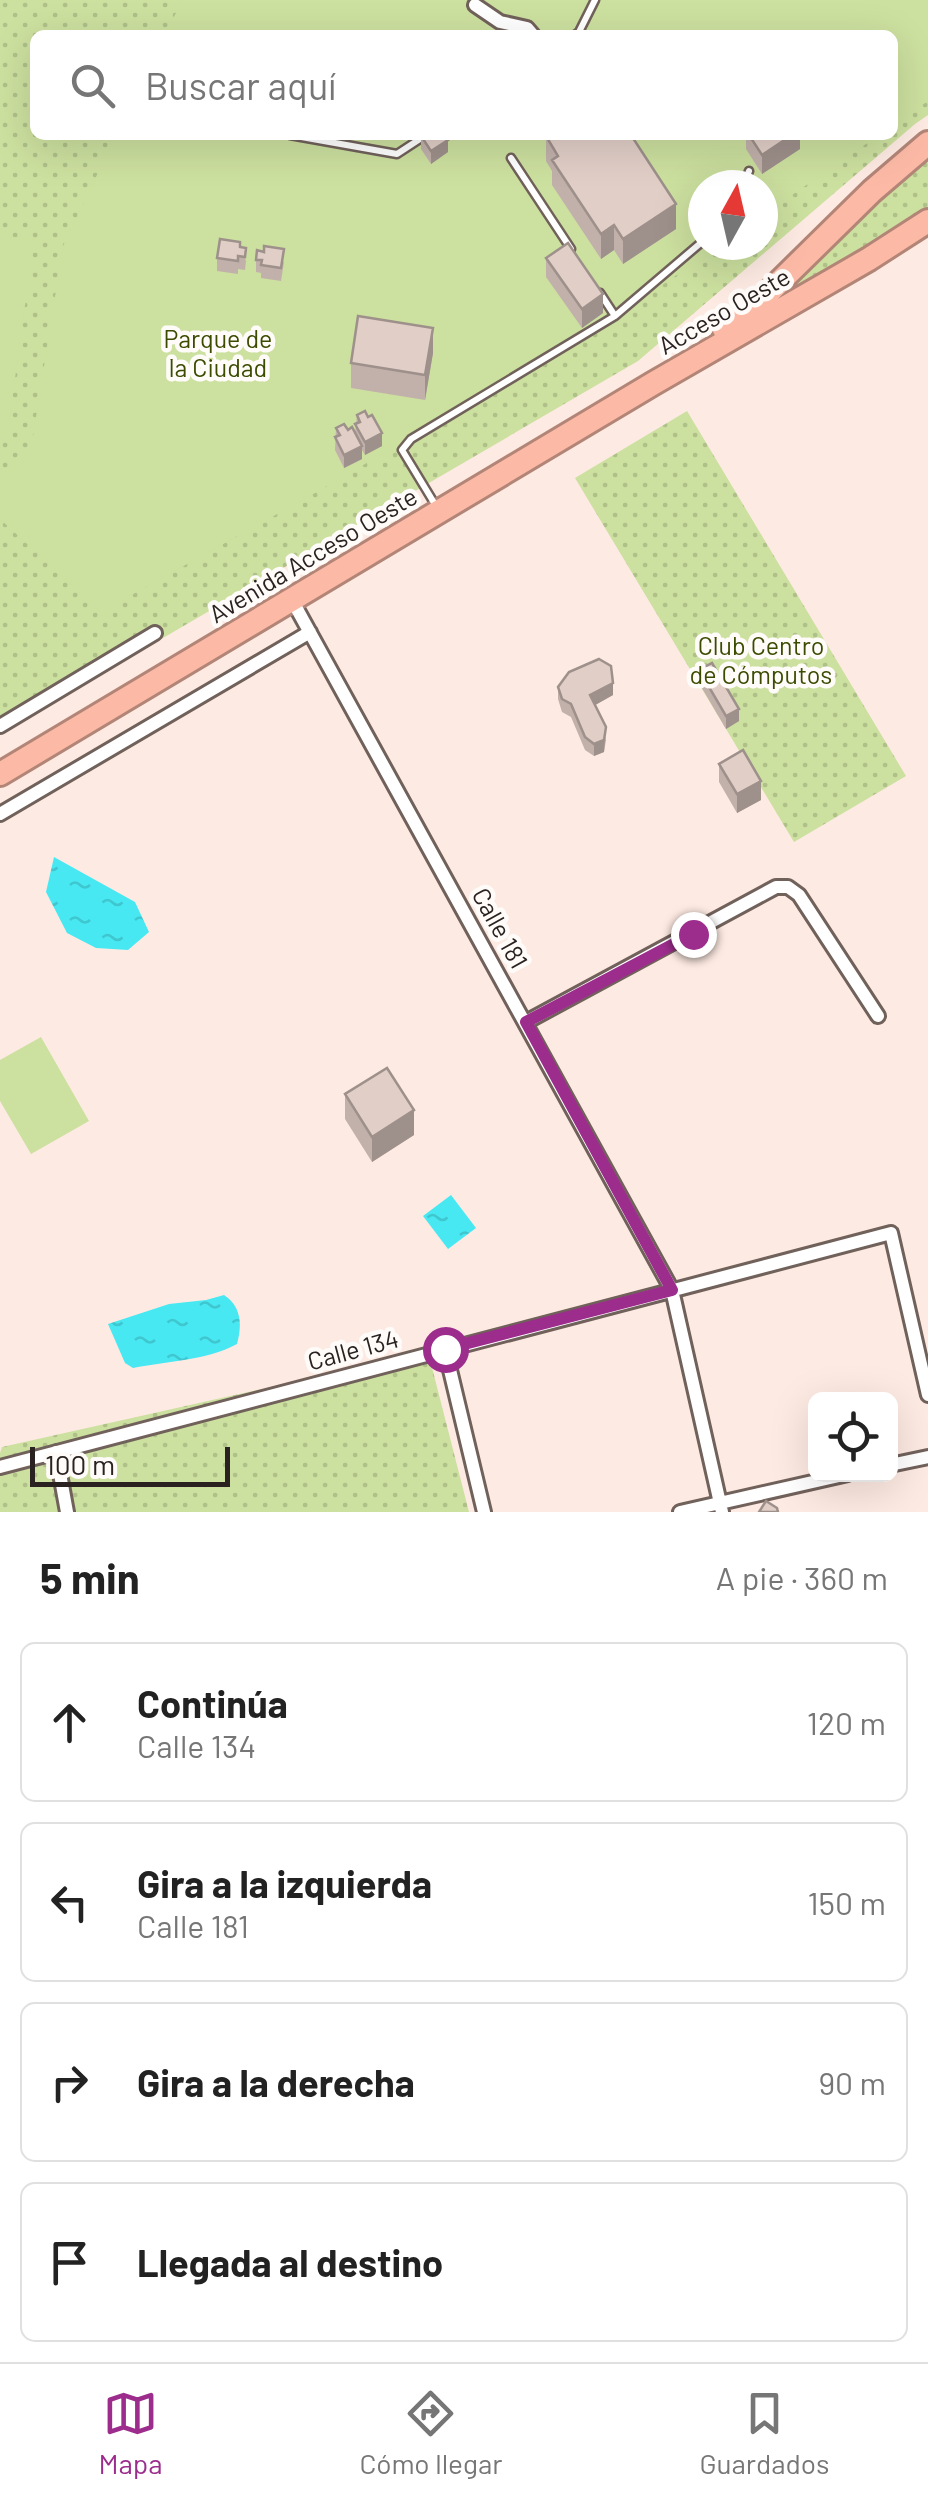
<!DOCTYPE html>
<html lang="es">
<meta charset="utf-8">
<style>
body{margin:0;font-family:Barlow,sans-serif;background:#f2f2f2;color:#222}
.controls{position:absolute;right:30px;bottom:30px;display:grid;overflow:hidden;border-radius:15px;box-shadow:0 10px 40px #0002}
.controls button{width:90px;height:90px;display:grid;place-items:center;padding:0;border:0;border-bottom:2px solid #e0e0e0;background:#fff;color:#222;font:50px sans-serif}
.compass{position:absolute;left:688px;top:170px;width:90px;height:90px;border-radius:50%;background:#fff;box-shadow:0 10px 40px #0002;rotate:8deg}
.scale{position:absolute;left:30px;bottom:25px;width:200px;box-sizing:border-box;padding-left:10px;border:5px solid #292220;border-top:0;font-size:28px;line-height:35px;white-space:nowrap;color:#292220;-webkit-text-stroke:8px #fefbf9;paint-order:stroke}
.stop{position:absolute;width:30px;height:30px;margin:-22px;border:8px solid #9c2d8c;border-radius:50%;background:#fff}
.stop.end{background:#9c2d8c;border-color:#fff;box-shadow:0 2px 10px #0008}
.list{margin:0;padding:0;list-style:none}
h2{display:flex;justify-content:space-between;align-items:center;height:130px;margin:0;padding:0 40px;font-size:42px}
h2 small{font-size:32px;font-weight:400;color:#767676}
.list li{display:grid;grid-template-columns:65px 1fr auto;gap:30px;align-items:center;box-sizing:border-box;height:160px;margin:0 20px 20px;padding:0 20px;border:2px solid #e0e0e0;border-radius:15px}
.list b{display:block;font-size:38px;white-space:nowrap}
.list p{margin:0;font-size:32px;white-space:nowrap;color:#767676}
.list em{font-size:32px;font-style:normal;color:#767676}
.icon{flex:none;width:55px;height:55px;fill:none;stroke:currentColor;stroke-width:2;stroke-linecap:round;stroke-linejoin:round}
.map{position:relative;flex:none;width:928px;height:1512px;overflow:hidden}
.search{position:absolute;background:#fff;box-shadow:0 10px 40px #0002;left:30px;right:30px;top:30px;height:110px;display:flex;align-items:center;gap:25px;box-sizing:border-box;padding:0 35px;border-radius:15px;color:#767676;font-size:38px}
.sheet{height:850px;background:#fff}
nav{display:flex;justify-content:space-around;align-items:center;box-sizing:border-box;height:140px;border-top:2px solid #e0e0e0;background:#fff;font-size:28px;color:#767676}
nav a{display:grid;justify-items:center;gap:5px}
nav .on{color:#9c2d8c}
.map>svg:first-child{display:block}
.grass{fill:url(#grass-dots);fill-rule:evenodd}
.garden{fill:#cce09f}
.water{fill:url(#water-ripples)}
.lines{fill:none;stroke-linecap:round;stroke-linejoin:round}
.lane-casing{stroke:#71615b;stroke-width:11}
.street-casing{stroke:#71615b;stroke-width:18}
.highway-casing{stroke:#b28577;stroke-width:28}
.lane{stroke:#fff;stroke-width:6}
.street{stroke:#fff;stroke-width:12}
.highway{stroke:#fcbaa6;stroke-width:22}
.wall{fill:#c2b1ab}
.shaded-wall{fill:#9e908b}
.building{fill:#e1cec7;stroke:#9e908b;stroke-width:2.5}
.route{stroke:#9c2d8c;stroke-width:12}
.labels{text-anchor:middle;stroke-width:9;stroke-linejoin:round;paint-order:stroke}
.street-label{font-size:25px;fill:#292220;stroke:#fefbf9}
.park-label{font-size:25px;fill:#3b4b00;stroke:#fefbf9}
</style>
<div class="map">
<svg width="928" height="1512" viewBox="0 0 928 1512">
<defs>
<pattern id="grass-dots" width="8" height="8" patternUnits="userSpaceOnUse" patternTransform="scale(2.5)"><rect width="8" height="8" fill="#cce09f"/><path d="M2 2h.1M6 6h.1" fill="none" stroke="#afc089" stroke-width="1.8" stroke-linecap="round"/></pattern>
<pattern id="water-ripples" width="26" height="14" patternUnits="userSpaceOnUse" patternTransform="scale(2.5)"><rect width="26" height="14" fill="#48e8f3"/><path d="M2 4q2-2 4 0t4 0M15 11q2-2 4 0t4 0" fill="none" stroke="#3fc7d0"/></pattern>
</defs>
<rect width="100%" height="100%" fill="#fdeae2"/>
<path class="grass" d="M0,0H928V115L915,124L638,361L0,733ZM35,35H893V135H35ZM703,185H763V245H703Z
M928,151V211L758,317Z
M687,411L906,776L794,842L575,478Z
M428,1352L469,1512H0V1453L2,1447Z"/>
<path class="garden" d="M183,0H928V101L893,125V35H164Z
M116,135H879L763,215V185H703V245H720L622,313L324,488L101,612L0,519V482L30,455L63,246Z
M0,235L34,240L7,437L0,436Z
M41,1037L89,1121L31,1154L0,1101V1060Z"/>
<path class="water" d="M54,857L135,902L149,932L128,950L96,948L67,933L46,892Z
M451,1195L476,1228L448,1249L423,1216Z
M224,1295C242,1307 242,1325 237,1344C205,1361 167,1361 133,1368L125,1363L108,1324L169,1304L206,1300Z"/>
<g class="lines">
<g class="lane-casing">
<path id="lane" d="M575,35L579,32L595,0
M290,135L397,154L426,135
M511,158L571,249
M744,185L749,171
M600,293L615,316
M436,506L402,450L411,439L615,316L703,241"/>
</g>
<g class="street-casing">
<path id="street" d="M475,5L500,22L527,28L533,35
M292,600L672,1290L722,1512
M0,726L155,633
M0,814L310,632
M526,1022L776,887H788L799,895L878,1016
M445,1349L484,1512
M56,1452L67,1512
M890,1465L928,1457
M0,1467L891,1233L928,1395
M680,1512L848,1474"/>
</g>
<g class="highway-casing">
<path id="highway" d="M724,329L756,305L872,191L928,143
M0,774L654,383L869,259L928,221"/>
</g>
<use href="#lane" class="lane"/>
<use href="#street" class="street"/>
<use href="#highway" class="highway"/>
</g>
<path class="wall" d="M746,135H800V149L762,174L746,149Z
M421,136L448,152L431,164L421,149Z
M546,136L676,229L623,264L614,250L601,259L552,185V171L546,161Z
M240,247L246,261L245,270L238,269V274L217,271V258Z
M546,258L603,313L582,328L546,277Z
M256,260L284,262L281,281L261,278V273L256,272Z
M433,353L425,400L351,388V363Z
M357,415L382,446L365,455L362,450V459L344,468L335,450L336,428L355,433Z
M699,670L739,721L726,729L699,683Z
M558,687L613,695L595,705L606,740L604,752L594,756L585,750L571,717L562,712L558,699Z
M719,764L761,800L737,813L719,782Z
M345,1094L414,1135L372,1162L345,1119Z"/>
<path class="shaded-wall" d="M792,135H800V149L762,174V155Z
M448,140V152L431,164V151Z
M676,204V229L623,264V239Z
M614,225V250L601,259V234Z
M603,294V313L582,328V309Z
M433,328V353L425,400V375Z
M382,433V446L365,455V442Z
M362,446V459L344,468V455Z
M613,683V695L590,708V695Z
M739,709V721L726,729V716Z
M606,727L604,752L594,756V744Z
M761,781V800L737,813V794Z
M414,1110V1135L372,1162V1137Z"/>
<path class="building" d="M423,135H445L448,140L431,151L421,136Z
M548,135H631L676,204L623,239L614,225L601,234L552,160L558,156L546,136Z
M749,135H792L762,155Z
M220,239L240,242V247L246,248L245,257L238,256V261L217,258Z
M568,243L603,294L582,309L546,258Z
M264,246L284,249L281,268L261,265L262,260H256L257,250L264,252Z
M358,316L433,328L425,375L351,363Z
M365,411L368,417L372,415L382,433L365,442L355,424L360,422L357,415Z
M344,424L348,430L352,427L362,446L344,455L335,437L340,435L336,428Z
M599,659L611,666L613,683L590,695L606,727L604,740L594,744L585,737L571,704L562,699L558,687L569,672Z
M712,663L739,709L726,716L699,670Z
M743,750L761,781L737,794L719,764Z
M387,1068L414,1110L372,1137L345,1094Z
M766,1501L777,1508L778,1512H759Z"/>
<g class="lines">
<path class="route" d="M445,1349L672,1290L526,1022L693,934"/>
</g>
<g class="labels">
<g class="street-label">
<text transform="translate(724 311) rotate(-30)" y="9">Acceso Oeste</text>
<text transform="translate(313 555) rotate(-31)" y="9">Avenida Acceso Oeste</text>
<text transform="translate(500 928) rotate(61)" y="9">Calle 181</text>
<text transform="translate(353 1350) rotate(-15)" y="9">Calle 134</text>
</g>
<g class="park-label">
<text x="218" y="348">Parque de<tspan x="218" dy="29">la Ciudad</tspan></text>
<text x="761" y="655">Club Centro<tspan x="761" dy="29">de Cómputos</tspan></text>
</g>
</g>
</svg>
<div class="controls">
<button><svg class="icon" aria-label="locate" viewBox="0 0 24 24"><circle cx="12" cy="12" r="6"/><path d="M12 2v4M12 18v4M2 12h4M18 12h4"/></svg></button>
</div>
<svg class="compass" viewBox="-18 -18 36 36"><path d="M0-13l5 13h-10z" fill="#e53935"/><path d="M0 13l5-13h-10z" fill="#767676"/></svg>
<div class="scale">100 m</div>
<div class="stop" style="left:445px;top:1349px"></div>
<div class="stop end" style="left:693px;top:934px"></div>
<div class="search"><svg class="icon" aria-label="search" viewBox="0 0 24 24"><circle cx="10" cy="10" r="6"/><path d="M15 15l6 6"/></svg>Buscar aquí</div>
</div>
<section class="sheet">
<h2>5 min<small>A pie · 360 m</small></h2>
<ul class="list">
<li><svg class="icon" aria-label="ahead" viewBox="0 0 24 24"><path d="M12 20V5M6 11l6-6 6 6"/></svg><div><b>Continúa</b><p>Calle 134</p></div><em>120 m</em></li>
<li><svg class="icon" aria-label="left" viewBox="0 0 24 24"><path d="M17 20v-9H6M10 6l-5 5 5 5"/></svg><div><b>Gira a la izquierda</b><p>Calle 181</p></div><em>150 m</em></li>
<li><svg class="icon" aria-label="right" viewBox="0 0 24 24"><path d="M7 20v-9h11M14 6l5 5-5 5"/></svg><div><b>Gira a la derecha</b></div><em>90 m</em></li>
<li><svg class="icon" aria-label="arrive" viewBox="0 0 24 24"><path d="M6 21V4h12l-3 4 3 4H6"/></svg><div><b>Llegada al destino</b></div></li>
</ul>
</section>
<nav>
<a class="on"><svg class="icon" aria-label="map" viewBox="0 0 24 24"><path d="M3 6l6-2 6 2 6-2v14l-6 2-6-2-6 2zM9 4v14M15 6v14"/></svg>Mapa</a>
<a><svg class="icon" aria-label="directions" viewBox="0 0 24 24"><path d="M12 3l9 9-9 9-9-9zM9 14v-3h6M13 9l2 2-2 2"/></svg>Cómo llegar</a>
<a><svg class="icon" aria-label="saved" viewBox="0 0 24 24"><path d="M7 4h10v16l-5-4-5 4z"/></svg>Guardados</a>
</nav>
